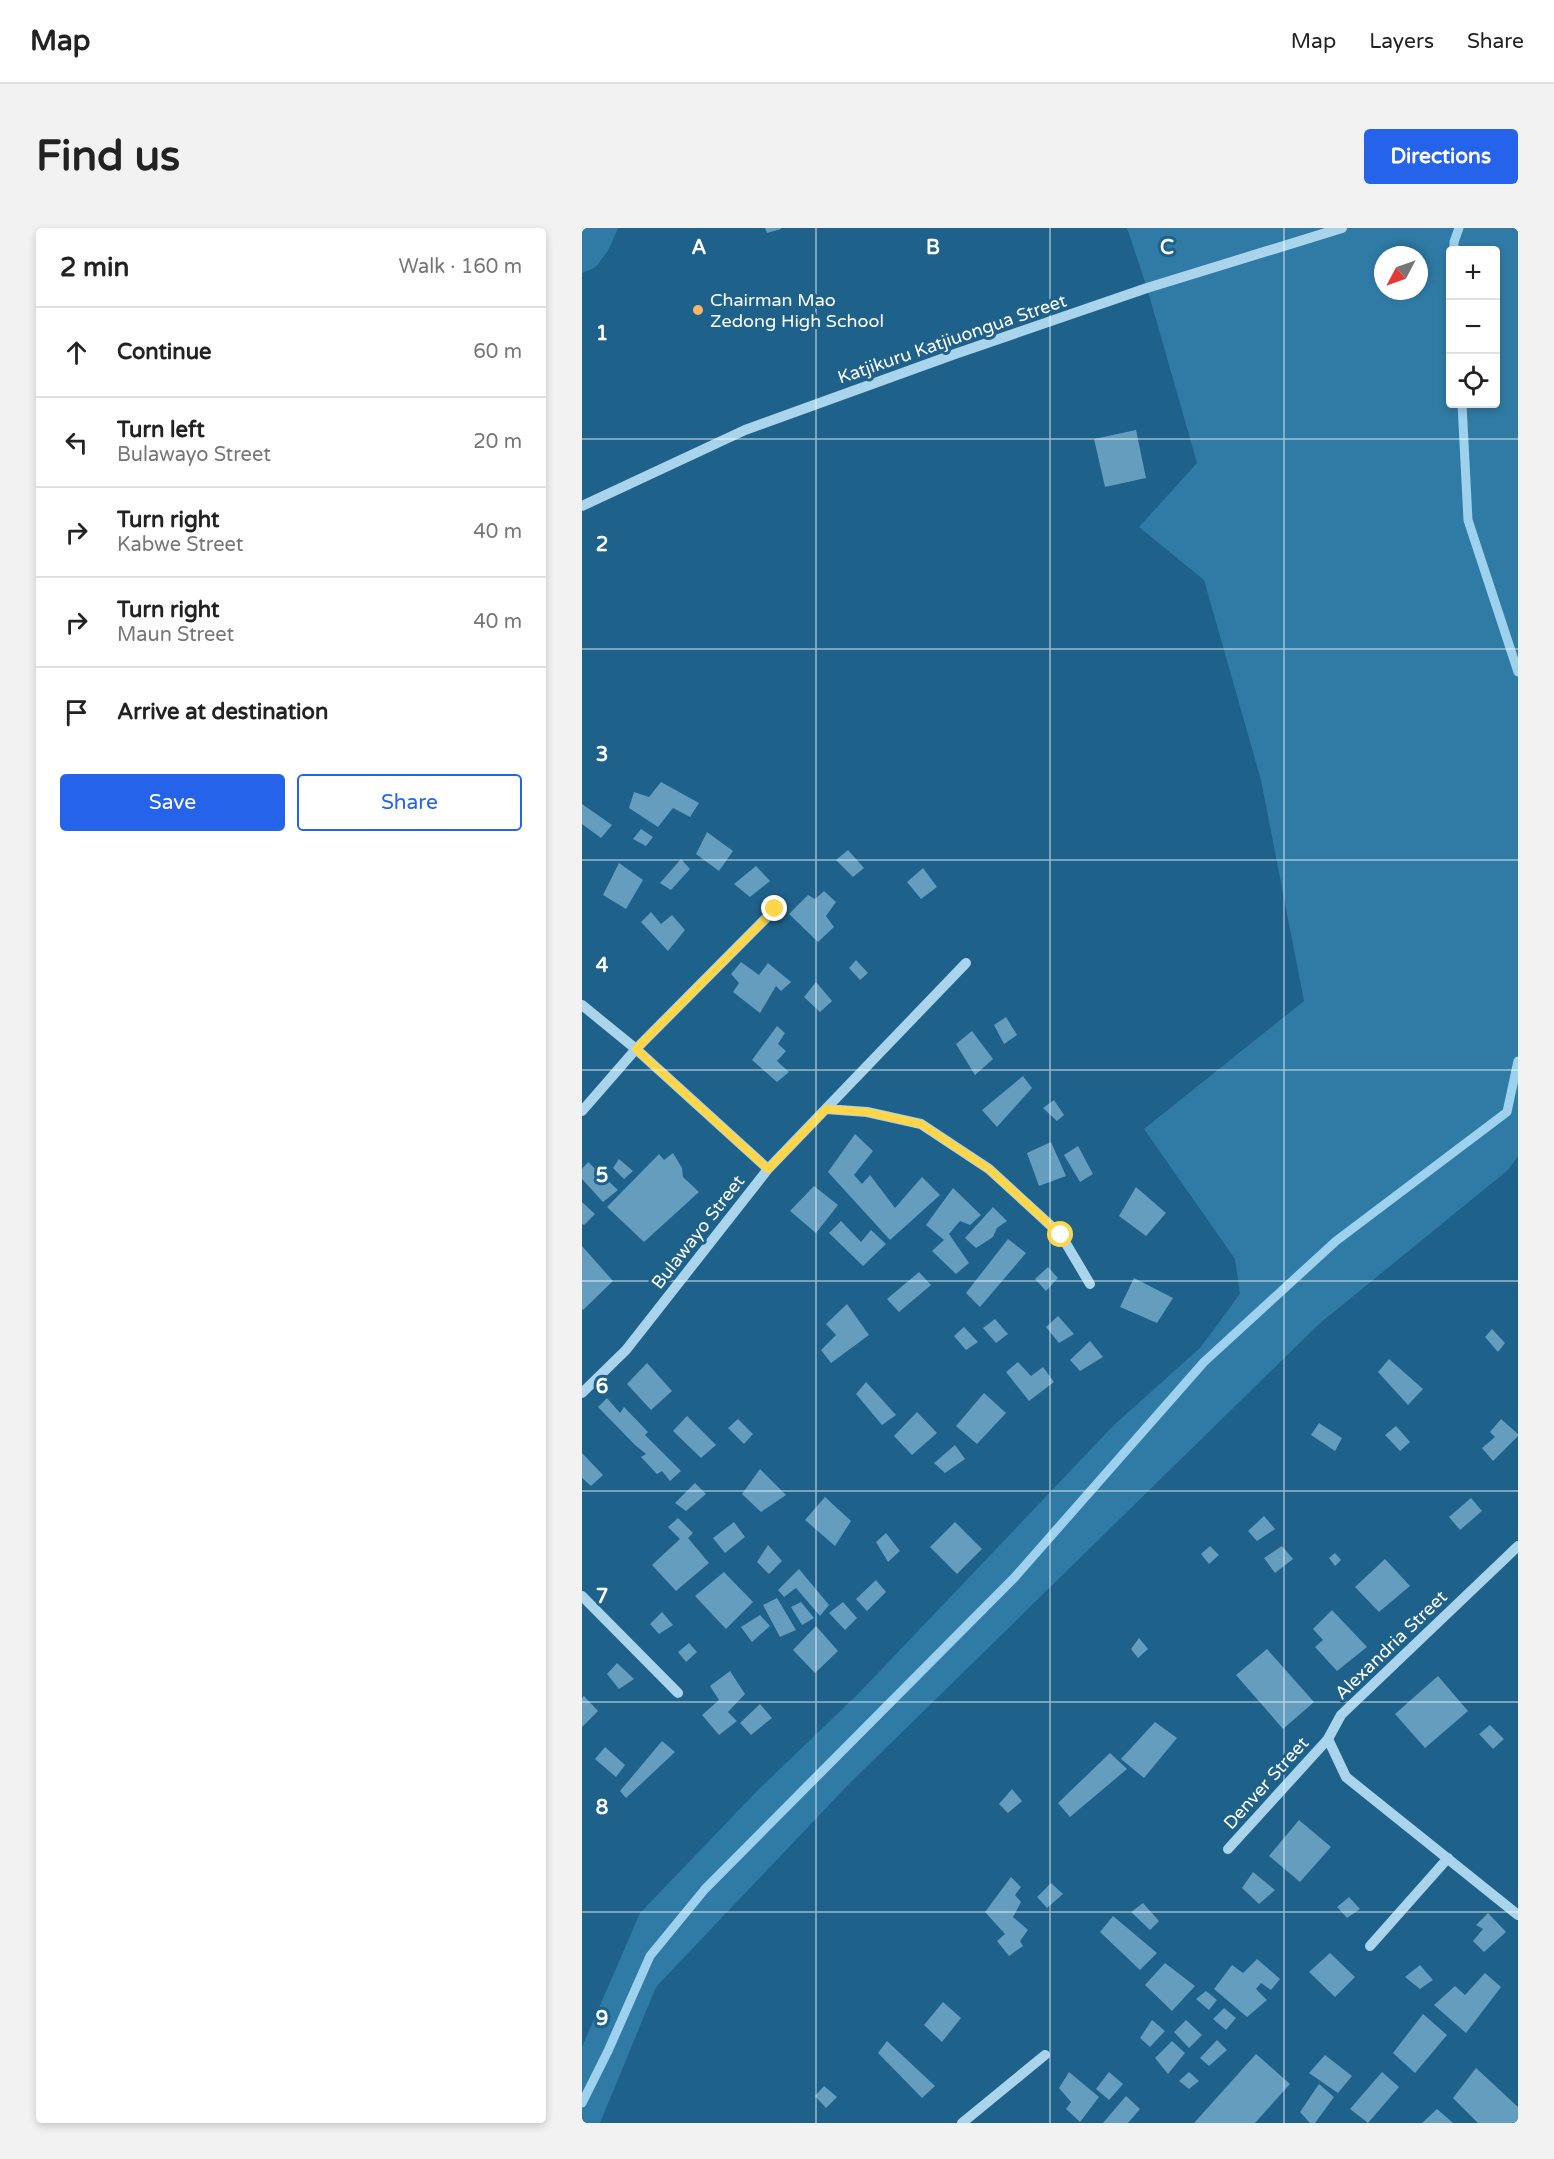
<!DOCTYPE html>
<meta charset="utf-8">
<style>
body{margin:0;font-family:"Varela Round",sans-serif;background:#f2f2f2;color:#222}
.controls{position:absolute;right:18px;top:18px;display:grid;overflow:hidden;border-radius:6px;box-shadow:0 3px 9px #0003}
.controls button{width:54px;height:54px;display:grid;place-items:center;padding:0;border:0;border-bottom:2px solid #e0e0e0;background:#fff;color:#222;font:30px sans-serif}
.compass{position:absolute;left:792px;top:18px;width:54px;height:54px;border-radius:50%;background:#fff;box-shadow:0 3px 9px #0003;rotate:229deg}
.stop{position:absolute;width:18px;height:18px;margin:-14px;border:4px solid #ffd54a;border-radius:50%;background:#fff}
.stop.end{background:#ffd54a;border-color:#fff;box-shadow:0 2px 6px #0008}
.list{margin:0;padding:0;list-style:none}
h2{display:flex;justify-content:space-between;align-items:center;height:78px;margin:0;padding:0 24px;font-size:26px}
h2 small{font-size:20px;font-weight:400;color:#767676}
.list li{display:grid;grid-template-columns:39px 1fr auto;gap:18px;align-items:center;box-sizing:border-box;height:90px;padding:0 24px;border-top:2px solid #e0e0e0}
.list b{display:block;font-size:22px;white-space:nowrap}
.list p{margin:0;font-size:20px;white-space:nowrap;color:#767676}
.list em{font-size:20px;font-style:normal;color:#767676}
.actions{display:flex;gap:12px;padding:18px 24px}
.actions a{flex:1;padding:14px 0;border:2px solid #2563eb;border-radius:6px;text-align:center;font-size:21px;color:#2563eb}
.actions .main{background:#2563eb;color:#fff}
.icon{flex:none;width:33px;height:33px;fill:none;stroke:currentColor;stroke-width:2;stroke-linecap:round;stroke-linejoin:round}
.map{position:relative;flex:none;width:936px;height:1895px;overflow:hidden;border-radius:6px}
header{display:flex;align-items:center;gap:36px;box-sizing:border-box;height:84px;padding:0 30px;background:#fff;border-bottom:2px solid #e0e0e0}
header strong{font-size:28px}
nav{display:flex;gap:33px;margin-inline-start:auto;font-size:21px}
.intro{display:flex;align-items:center;justify-content:space-between;box-sizing:border-box;height:144px;padding:0 36px}
h1{margin:0;font-size:42px}
.button{padding:15px 27px;border-radius:6px;background:#2563eb;color:#fff;font-size:21px;font-weight:700}
main{display:flex;gap:36px;padding:0 36px}
aside{flex:1;background:#fff;border-radius:6px;box-shadow:0 3px 9px #0003}
.map>svg:first-child{display:block}
.green{fill:#2f7ba5;fill-rule:evenodd}
.lines{fill:none;stroke-linecap:round;stroke-linejoin:round}
.stream{stroke:#9dd1ed;stroke-width:9}
.building{fill:#649dbe}
.minor{stroke:#a9d4ec;stroke-width:10}
.route{stroke:#ffd54a;stroke-width:8}
.grid{fill:none;stroke:#fff;stroke-width:1.5;stroke-opacity:0.55}
.poi-dot{fill:#fab569;stroke:#1e618a;stroke-width:2}
.labels{text-anchor:middle;stroke-width:6;stroke-linejoin:round;paint-order:stroke}
.poi-label{font-size:18px;fill:#fff;stroke:#1e618a;text-anchor:start}
.street-label{font-size:18px;fill:#fff;stroke:#1e618a}
.grid-label{font-size:20px;text-anchor:middle;font-weight:bold;fill:#fff;stroke:#1e618a;stroke-width:6;stroke-linejoin:round;paint-order:stroke}
</style>
<header>
<strong>Map</strong>
<nav><a>Map</a><a>Layers</a><a>Share</a></nav>
</header>
<div class="intro"><h1>Find us</h1><a class="button">Directions</a></div>
<main>
<aside>
<h2>2 min<small>Walk · 160 m</small></h2>
<ul class="list">
<li><svg class="icon" aria-label="ahead" viewBox="0 0 24 24"><path d="M12 20V5M6 11l6-6 6 6"/></svg><div><b>Continue</b></div><em>60 m</em></li>
<li><svg class="icon" aria-label="left" viewBox="0 0 24 24"><path d="M17 20v-9H6M10 6l-5 5 5 5"/></svg><div><b>Turn left</b><p>Bulawayo Street</p></div><em>20 m</em></li>
<li><svg class="icon" aria-label="right" viewBox="0 0 24 24"><path d="M7 20v-9h11M14 6l5 5-5 5"/></svg><div><b>Turn right</b><p>Kabwe Street</p></div><em>40 m</em></li>
<li><svg class="icon" aria-label="right" viewBox="0 0 24 24"><path d="M7 20v-9h11M14 6l5 5-5 5"/></svg><div><b>Turn right</b><p>Maun Street</p></div><em>40 m</em></li>
<li><svg class="icon" aria-label="arrive" viewBox="0 0 24 24"><path d="M6 21V4h12l-3 4 3 4H6"/></svg><div><b>Arrive at destination</b></div></li>
</ul>
<div class="actions"><a class="main">Save</a><a>Share</a></div>
</aside>
<div class="map">
<svg width="936" height="1895" viewBox="0 0 936 1895">
<rect width="100%" height="100%" fill="#1e618a"/>
<path class="green" d="M0,0H36L27,21L14,39L0,45Z
M545,0H936V928L926,942L737,1096L264,1559L74,1759L18,1895H0V1819L58,1685L176,1562L277,1465L532,1197L618,1120L658,1066L653,1031L562,901L722,773L679,552L622,352L557,299L615,235L565,60ZM868,22H914V176H868ZM801,27H837V63H801Z"/>
<g class="lines">
<path class="stream" d="M872,22V14L877,0
M880,176L886,292L936,444
M0,1875L26,1823L68,1728L123,1661L432,1350L622,1134L754,1013L925,884L936,833"/>
</g>
<path class="building" d="M183,0H199V1L185,5Z
M554,202L564,250L523,259L512,211Z
M79,554L117,575L108,589L91,580L76,599L47,580L52,564L67,569Z
M0,576L30,597L19,610L0,596Z
M59,601L71,609L64,618L51,611Z
M125,604L151,623L137,643L114,626Z
M266,622L282,640L271,649L254,632Z
M99,631L108,641L89,662L78,655Z
M37,635L61,652L44,681L21,667Z
M174,638L188,653L168,669L152,656Z
M341,640L355,659L339,671L325,654Z
M242,663L254,674L244,688L252,699L236,714L207,686L226,667L233,671Z
M69,684L79,696L90,687L103,702L86,723L59,694Z
M274,732L286,745L278,752L267,740Z
M159,734L177,747L186,735L209,754L199,763L194,758L178,785L151,764L157,755L149,746Z
M234,754L250,773L238,784L222,769Z
M424,789L435,807L422,816L412,797Z
M195,798L203,805L196,816L204,823L195,833L207,844L195,854L170,832Z
M390,803L411,831L393,847L374,816Z
M441,848L450,860L415,899L400,882Z
M472,872L482,887L475,893L461,880Z
M273,906L291,923L272,947L280,956L288,947L313,980L340,949L358,967L308,1012L246,944Z
M469,914L484,948L457,958L445,925Z
M496,918L511,946L498,954L482,927Z
M91,925L100,940L101,949L117,964L62,1014L25,979L77,926L82,932Z
M37,931L51,943L42,951L31,940Z
M6,934L36,962L21,974L0,951V941Z
M232,958L256,977L234,1005L208,983Z
M554,959L584,985L564,1008L537,988Z
M371,960L399,987L388,997L378,993L367,1006L387,1035L374,1046L350,1023L362,1012L344,997Z
M0,974L13,986L2,997L0,996Z
M411,979L425,993L415,1000L411,1009L394,1020L383,1010Z
M259,993L279,1014L289,1002L304,1016L281,1038L247,1005Z
M426,1011L444,1025L398,1079L384,1065Z
M0,1018L31,1053L1,1082L0,1081Z
M466,1039L476,1050L464,1063L453,1051Z
M337,1044L349,1057L317,1084L305,1071Z
M552,1050L591,1070L575,1095L538,1079Z
M265,1076L287,1107L249,1135L239,1122L254,1107L244,1096Z
M476,1088L492,1106L477,1115L464,1099Z
M413,1091L426,1106L414,1115L401,1100Z
M382,1099L396,1114L384,1122L372,1108Z
M910,1101L923,1115L916,1124L903,1109Z
M508,1113L521,1129L498,1143L488,1132Z
M807,1131L841,1161L826,1177L796,1144Z
M436,1134L449,1148L461,1139L472,1154L447,1173L424,1144Z
M65,1135L90,1163L69,1182L45,1156Z
M284,1154L314,1187L300,1197L274,1166Z
M402,1165L424,1185L395,1216L374,1198Z
M25,1170L38,1185L42,1179L66,1204L63,1207L99,1243L88,1253L80,1243L75,1246L59,1229L64,1226L53,1217L16,1179Z
M335,1184L355,1205L330,1227L312,1208Z
M105,1188L134,1217L119,1230L91,1203Z
M156,1191L171,1206L162,1216L146,1200Z
M919,1191L936,1206V1208L911,1233L900,1220L913,1209L908,1204Z
M737,1195L760,1210L753,1223L729,1207Z
M814,1198L828,1214L818,1223L803,1207Z
M373,1217L383,1231L363,1245L352,1235Z
M0,1225L21,1247L9,1258L0,1250Z
M178,1241L204,1267L179,1284L160,1266Z
M113,1255L124,1266L104,1283L93,1275Z
M243,1269L269,1293L253,1318L223,1292Z
M889,1270L900,1283L878,1302L867,1289Z
M682,1288L693,1301L675,1313L666,1303Z
M96,1290L111,1305L106,1310L127,1335L94,1363L70,1337L98,1311L86,1299Z
M152,1294L163,1309L143,1325L131,1310Z
M373,1294L400,1321L375,1346L348,1319Z
M304,1305L318,1323L306,1334L294,1314Z
M186,1317L200,1333L187,1346L175,1334Z
M628,1318L637,1327L627,1336L619,1326Z
M700,1318L711,1331L693,1345L682,1330Z
M753,1325L759,1332L753,1338L747,1330Z
M803,1331L828,1358L797,1384L773,1359Z
M217,1341L247,1377L238,1388L214,1360L202,1369L196,1362Z
M142,1344L171,1374L144,1401L113,1368Z
M294,1352L304,1364L285,1383L274,1371Z
M195,1370L214,1402L198,1409L181,1377Z
M219,1374L232,1390L220,1397L209,1379Z
M261,1374L275,1390L263,1402L247,1385Z
M750,1382L785,1419L755,1443L733,1419L741,1412L731,1401Z
M80,1384L91,1397L77,1406L68,1396Z
M178,1387L188,1398L170,1414L159,1399Z
M234,1398L256,1423L233,1445L211,1422Z
M557,1410L566,1421L556,1430L549,1421Z
M107,1415L115,1424L104,1434L96,1424Z
M685,1421L732,1474L701,1501L654,1447Z
M35,1435L52,1451L37,1461L25,1446Z
M148,1443L163,1466L146,1484L155,1493L137,1507L120,1487L137,1472L128,1458Z
M856,1448L886,1483L843,1520L813,1486Z
M2,1468L16,1483L0,1499V1470Z
M178,1476L190,1490L169,1507L158,1495Z
M573,1494L595,1510L562,1550L539,1531Z
M908,1497L922,1511L911,1521L897,1506Z
M80,1513L93,1524L44,1570L38,1563Z
M23,1519L43,1537L34,1549L13,1531Z
M528,1525L545,1541L488,1589L476,1575Z
M430,1561L440,1573L426,1585L417,1576Z
M717,1592L749,1619L718,1654L687,1628Z
M671,1644L693,1662L677,1676L660,1660Z
M429,1649L439,1659L433,1667L439,1674L431,1689L446,1702L438,1713L441,1718L427,1728L415,1713L423,1706L403,1684Z
M469,1655L481,1666L465,1680L455,1669Z
M767,1669L778,1681L765,1690L755,1679Z
M561,1675L577,1693L568,1702L549,1684Z
M906,1685L924,1704L902,1724L891,1713L901,1701L894,1697Z
M531,1688L575,1725L558,1742L518,1704Z
M748,1725L773,1749L753,1769L727,1744Z
M675,1731L698,1751L689,1762L679,1755L674,1761L685,1772L665,1789L632,1761L650,1737L661,1745Z
M583,1735L613,1758L590,1783L563,1757Z
M838,1737L851,1752L838,1761L823,1749Z
M903,1745L919,1759L884,1805L852,1777L873,1758L883,1767Z
M624,1763L635,1772L627,1782L614,1771Z
M361,1774L379,1790L360,1814L342,1797Z
M642,1780L654,1790L644,1802L631,1791Z
M841,1786L865,1807L833,1845L811,1825Z
M570,1792L583,1803L568,1819L558,1810Z
M604,1792L620,1807L607,1820L592,1804Z
M635,1812L645,1822L627,1838L618,1830Z
M305,1813L353,1858L340,1870L296,1825Z
M590,1813L603,1825L586,1846L573,1830Z
M674,1826L708,1856L673,1895H612Z
M743,1827L770,1848L756,1865L727,1845Z
M894,1840L936,1879V1895H896L871,1870Z
M487,1844L517,1869L498,1894L484,1881L489,1874L477,1860Z
M527,1844L541,1856L527,1872L514,1861Z
M607,1844L617,1853L607,1861L597,1853Z
M800,1844L817,1859L786,1895L768,1881Z
M737,1856L752,1869L733,1895H728L718,1884Z
M242,1858L255,1869L244,1880L233,1868Z
M544,1868L558,1881L546,1895H521Z
M855,1881L871,1895H840Z"/>
<g class="lines">
<path class="minor" d="M0,278L163,202L373,126L565,60L760,0
M0,777L54,821L186,941
M244,881L285,884L339,896L407,941L479,1007L508,1056
M0,883L54,821L193,681
M0,1165L44,1122L186,941L384,735
M936,1318L759,1487L746,1511L764,1549L936,1687
M0,1368L96,1465
M646,1621L746,1511
M788,1718L866,1630
M380,1895L463,1827"/>
</g>
<g class="lines">
<path class="route" d="M193,681L54,821L186,941L244,881L285,884L339,896L407,941L479,1007"/>
</g>
<path class="grid" d="M234,0V1895M468,0V1895M702,0V1895M0,211H936M0,421H936M0,632H936M0,842H936M0,1053H936M0,1263H936M0,1474H936M0,1684H936"/>
<circle class="poi-dot" cx="116" cy="82" r="6"/>
<g class="labels">
<g class="poi-label">
<text x="128" y="78">Chairman Mao<tspan x="128" dy="21">Zedong High School</tspan></text>
</g>
<g class="street-label">
<text transform="translate(370 111) rotate(-19)" y="6">Katjikuru Katjiuongua Street</text>
<text transform="translate(116 1004) rotate(-52)" y="6">Bulawayo Street</text>
<text transform="translate(809 1417) rotate(-44)" y="6">Alexandria Street</text>
<text transform="translate(684 1555) rotate(-48)" y="6">Denver Street</text>
</g>
</g>
<g class="grid-label">
<text x="117" y="26">A</text>
<text x="351" y="26">B</text>
<text x="585" y="26">C</text>
<text x="20" y="112">1</text>
<text x="20" y="323">2</text>
<text x="20" y="533">3</text>
<text x="20" y="744">4</text>
<text x="20" y="954">5</text>
<text x="20" y="1165">6</text>
<text x="20" y="1375">7</text>
<text x="20" y="1586">8</text>
<text x="20" y="1797">9</text>
</g>
</svg>
<div class="controls">
<button>+</button>
<button>−</button>
<button><svg class="icon" aria-label="locate" viewBox="0 0 24 24"><circle cx="12" cy="12" r="6"/><path d="M12 2v4M12 18v4M2 12h4M18 12h4"/></svg></button>
</div>
<svg class="compass" viewBox="-18 -18 36 36"><path d="M0-13l5 13h-10z" fill="#e53935"/><path d="M0 13l5-13h-10z" fill="#767676"/></svg>
<div class="stop" style="left:479px;top:1007px"></div>
<div class="stop end" style="left:193px;top:681px"></div>
</div>
</main>
